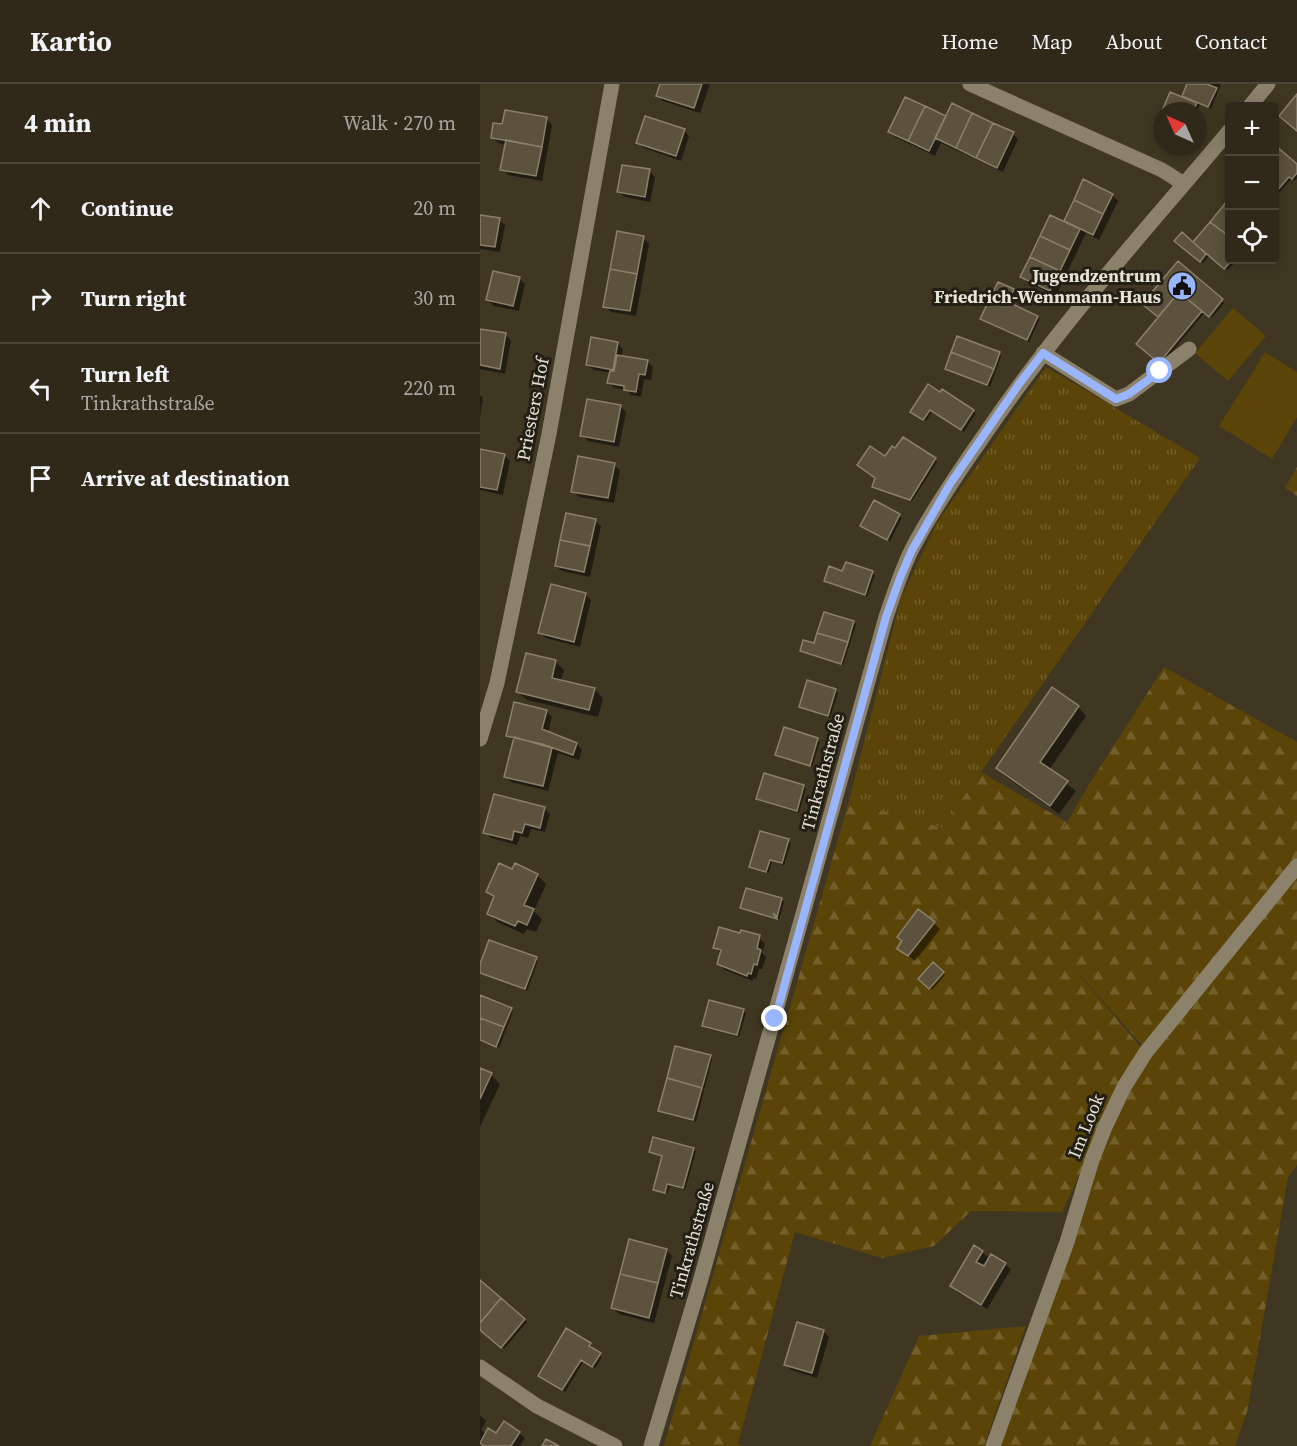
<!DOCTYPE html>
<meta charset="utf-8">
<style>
body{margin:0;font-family:"Source Serif 4",serif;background:#383123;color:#f1f3f6}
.controls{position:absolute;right:18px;top:18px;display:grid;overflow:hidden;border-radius:6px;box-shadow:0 3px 15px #0003}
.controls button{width:54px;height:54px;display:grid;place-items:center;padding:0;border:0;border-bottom:2px solid #4b4539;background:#30291a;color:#f1f3f6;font:30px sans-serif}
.compass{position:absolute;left:673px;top:18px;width:54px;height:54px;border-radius:50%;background:#30291a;box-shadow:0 3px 15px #0003;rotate:315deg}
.stop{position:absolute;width:18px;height:18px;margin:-14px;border:4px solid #98b5fd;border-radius:50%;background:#fff}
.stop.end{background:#98b5fd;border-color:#fff;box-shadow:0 2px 6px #0008}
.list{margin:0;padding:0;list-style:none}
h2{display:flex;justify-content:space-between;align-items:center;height:78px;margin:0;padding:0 24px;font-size:26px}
h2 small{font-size:20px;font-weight:400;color:#a8a6a2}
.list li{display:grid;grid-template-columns:39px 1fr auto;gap:18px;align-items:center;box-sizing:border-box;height:90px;padding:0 24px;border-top:2px solid #4b4539}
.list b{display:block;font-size:22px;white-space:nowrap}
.list p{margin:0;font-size:20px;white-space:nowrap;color:#a8a6a2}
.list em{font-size:20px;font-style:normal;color:#a8a6a2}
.icon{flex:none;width:33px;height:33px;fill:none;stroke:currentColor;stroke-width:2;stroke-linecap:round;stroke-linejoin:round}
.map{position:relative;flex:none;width:817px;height:1362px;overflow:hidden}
header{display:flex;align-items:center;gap:36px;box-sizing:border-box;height:84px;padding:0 30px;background:#30291a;border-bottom:2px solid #4b4539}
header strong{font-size:28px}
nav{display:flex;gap:33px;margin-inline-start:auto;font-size:21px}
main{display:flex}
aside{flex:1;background:#30291a}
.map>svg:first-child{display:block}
.grass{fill:url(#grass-tufts)}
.forest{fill:url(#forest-firs)}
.pitch{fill:#5a4407}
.shadow{fill:#0007}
.building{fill:#5c523d;stroke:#8b816a;stroke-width:1.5}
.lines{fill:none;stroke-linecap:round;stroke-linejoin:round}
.minor{stroke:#8c826c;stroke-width:15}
.route{stroke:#98b5fd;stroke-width:8}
.labels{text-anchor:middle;stroke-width:6;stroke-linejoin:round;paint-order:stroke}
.poi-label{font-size:18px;font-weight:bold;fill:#e8e2d6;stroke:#231f15;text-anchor:end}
.street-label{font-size:18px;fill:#e8e2d6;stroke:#231f15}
</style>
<header>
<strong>Kartio</strong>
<nav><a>Home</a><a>Map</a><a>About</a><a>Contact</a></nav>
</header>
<main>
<aside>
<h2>4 min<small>Walk · 270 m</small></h2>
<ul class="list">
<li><svg class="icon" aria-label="ahead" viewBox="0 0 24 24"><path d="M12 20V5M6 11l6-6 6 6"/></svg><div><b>Continue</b></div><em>20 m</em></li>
<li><svg class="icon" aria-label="right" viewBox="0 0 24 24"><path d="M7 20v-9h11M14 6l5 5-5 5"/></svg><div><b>Turn right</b></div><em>30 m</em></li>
<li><svg class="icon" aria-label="left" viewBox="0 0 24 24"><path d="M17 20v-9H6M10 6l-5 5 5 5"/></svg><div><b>Turn left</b><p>Tinkrathstraße</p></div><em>220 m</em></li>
<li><svg class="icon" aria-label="arrive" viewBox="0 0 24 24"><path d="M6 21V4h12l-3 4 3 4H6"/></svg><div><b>Arrive at destination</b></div></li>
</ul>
</aside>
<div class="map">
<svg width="817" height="1362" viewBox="0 0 817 1362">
<defs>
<pattern id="grass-tufts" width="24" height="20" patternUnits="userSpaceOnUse" patternTransform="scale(1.5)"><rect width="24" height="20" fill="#5a4407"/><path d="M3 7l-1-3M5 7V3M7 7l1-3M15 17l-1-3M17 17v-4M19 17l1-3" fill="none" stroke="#725f2a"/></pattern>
<pattern id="forest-firs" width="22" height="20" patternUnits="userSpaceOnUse" patternTransform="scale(1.5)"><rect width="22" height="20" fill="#5a4407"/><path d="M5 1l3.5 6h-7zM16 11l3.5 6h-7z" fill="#725f2a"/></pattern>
</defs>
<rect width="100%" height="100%" fill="#403722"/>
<path class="grass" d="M566,283L720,374L462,744L369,717L421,514L458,437Z"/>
<path class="forest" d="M817,383V412L805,404Z
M684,583L817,658V1081L808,1093L767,1328L755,1362H518L629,1039L669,969L586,875L663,966L622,1042L582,1128L491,1127L454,1162L402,1174L315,1148L258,1360L263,1362H184L369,717L462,744L501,688L586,738L582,747L608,702Z
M546,1242L504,1362H390L439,1252Z"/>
<path class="pitch" d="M753,224L786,252L748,297L715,269Z
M785,268L817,288V333L792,375L739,342Z"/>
<path class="shadow" d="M181,0H230L220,29L183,17L177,11Z
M709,0H741L731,25L720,20L717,27H684L702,14Z
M467,34L533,50L538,55L523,88L461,59L455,72L415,53L410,48Z
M66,35L72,41L62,97L28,91L22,85L27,61L18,59L12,53L23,42Z
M204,46L209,52L201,77L164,64L158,59Z
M795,64L817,82V94L815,97L812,94L799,109L794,106Z
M169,87L175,93L170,118L145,113L139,108Z
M604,97L632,111L638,117L619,156L606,149L576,212L548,199L542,193L584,139Z
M750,117V176H757L748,186L730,171L723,179L698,159H713Z
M0,132L19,136L25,141L20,168L0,165Z
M163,154L169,160L156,232L131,228L125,222Z
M698,179L744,219L732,234L725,228L682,280L658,260L679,234L664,220Z
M39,194L45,200L39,227L14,222L8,216Z
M533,206L535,209L530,220L560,235L549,258L505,237Z
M0,246L25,251L31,256L25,290L0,285Z
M137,259L143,265L141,273L168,278L173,283L171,296L164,295L161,313L151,311L147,306L134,304L129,298L131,289L114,286L108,281Z
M519,269L521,272L510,303L466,284Z
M448,302L496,329L484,348L452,328L446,337L435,330Z
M0,311L3,314L0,333Z
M140,322L146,328L139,363L108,357L102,351Z
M0,366L24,371L30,377L23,411L0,406Z
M406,374L455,375L457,378L432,417L394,403Z
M134,381L140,386L134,419L99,413L93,407Z
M394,418L422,434L410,457L384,444Z
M115,437L121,442L110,493L82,487L76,482Z
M367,479L395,491L387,513L346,496L363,489Z
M105,510L111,516L100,563L66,554L60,549Z
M374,538L376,541L363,581L324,569L322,566L335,561Z
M75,577L84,586L81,597L114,605L123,614L118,633L47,616L38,608Z
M356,606L358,609L350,634L320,623Z
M598,623L606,632L569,686L596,707L579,730L526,693L517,684Z
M66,627L72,633L68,649L97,660L102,666L99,676L78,669L68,707L31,698L25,692L34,657L28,651Z
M305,645L340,658L332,683L297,671Z
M324,702L326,704L319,729L280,717L277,715Z
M64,724L70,730L65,748L51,745L48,754L40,752L37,761L11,754L5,748Z
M308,756L311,759L304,781L292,777L289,789L271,782Z
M35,781L57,791L66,800L54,827L62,835L56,848L47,845L44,850L17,838L9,829L15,815L8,808L33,787Z
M267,806L302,816L304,818L299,836L264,826L262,824Z
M454,839L460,845L435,877L419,865Z
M279,854L285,860L282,869L286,873L282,885H279L276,895L273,894V897L245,886L239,880L240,869L235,863Z
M56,875L58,877L47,907L0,888V884Z
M453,880L465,891L452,906L440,895Z
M0,913L33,927L19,964L0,957Z
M263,927L266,929L259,953L226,944L223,941Z
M230,972L232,975L216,1038L182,1029L180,1026Z
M0,986L11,991L20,1000L0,1043Z
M213,1065L216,1067L205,1106L190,1102L187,1110L178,1108L175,1105L183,1073L171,1068Z
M186,1166L192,1172L174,1239L139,1230L133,1224Z
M502,1168L510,1175L525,1180L531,1185L507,1225L477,1208L472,1202Z
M0,1198L47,1238L24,1265L0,1245Z
M343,1247L349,1253L337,1294L311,1286L306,1280Z
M110,1260L112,1262L111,1265L122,1273L115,1284L104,1277L85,1308L62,1294Z
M0,1331L6,1337L1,1346L6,1350L16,1351L39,1349L45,1354L40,1362H3L0,1360Z"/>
<path class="building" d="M180,0H222L214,24L176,12Z
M707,0H727L737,4L728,23L702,12Z
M690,8L717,19L713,27H682Z
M817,10V47L799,32Z
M425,13L445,22L428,57L408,48Z
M472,19L492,29L476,64L455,54Z
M445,22L466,32L449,67L428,57Z
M25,26L67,33L62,63L11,54L13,39L22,40Z
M682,27V50L674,46Z
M492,29L513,39L496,74L476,64Z
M165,32L205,45L196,72L156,59Z
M513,39L534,48L517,84L496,74Z
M26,56L62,63L56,92L20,86Z
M795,61L817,80V89L812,95L809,93L796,108Z
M142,81L170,85L165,113L137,108Z
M603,95L633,110L623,130L594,116Z
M594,116L623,130L613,151L584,137Z
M748,116L750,117V153L730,138Z
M0,131L20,134L15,163L0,161Z
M570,131L600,145L590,166L560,152Z
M730,138L750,153V176H752L744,185L713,158Z
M137,147L164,152L157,190L130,185Z
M702,148L726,170L720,178L694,157Z
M560,152L590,166L580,187L550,173Z
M550,173L580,187L570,207L540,193Z
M698,177L743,215L729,233L699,208L678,233L662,220Z
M130,185L157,190L150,227L123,223Z
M13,187L40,193L33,222L6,216Z
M518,198L534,205L528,218L558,232L547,256L500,235Z
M699,208L722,227L679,279L656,260Z
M0,245L26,249L20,285L0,281Z
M477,252L520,268L514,285L471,268Z
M111,253L138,258L133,286L106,281Z
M471,268L514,285L507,301L465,285Z
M137,271L168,276L165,291L159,290L156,308L144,306V302L127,299L130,287H134Z
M448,300L460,308L462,305L494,326L481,346L450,326L443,336L430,328Z
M107,315L141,321L134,358L100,352Z
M423,353L456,374L430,416L392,403L395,394L377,381L390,362L405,372L412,362L415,364Z
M0,365L25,370L17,406L0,403Z
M98,372L135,379L128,414L91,408Z
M394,416L420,430L407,456L380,442Z
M86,429L116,435L110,462L80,456Z
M80,456L110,462L104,488L75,482Z
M366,478L393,487L385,511L344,497L349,482L362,487Z
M71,500L106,509L94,558L58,549Z
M344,528L374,537L368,558L337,549Z
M337,549L368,558L361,580L320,567L323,556L334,559Z
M46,569L76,576L72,594L115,604L109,626L36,608Z
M327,596L356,605L348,632L319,623Z
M572,603L599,622L560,678L588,697L570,722L516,684Z
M34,618L67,626L62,645L97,659L93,671L62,660L26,652Z
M304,643L338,654L330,682L295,671Z
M34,653L72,664L63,702L24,693Z
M284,689L324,701L317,727L276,715Z
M14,710L65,723L60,744L45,740L42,749L34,747L32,756L3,749Z
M280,747L309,755L302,779L290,776L286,788L269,783Z
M19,779L32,785L35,779L58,790L44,821L54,825L47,841L38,837L35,842L7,830L14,812L6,808Z
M266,804L302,814L297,833L293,829L297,835L260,824Z
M438,825L455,838L428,872L417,865L422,857L417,853Z
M239,843L260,849L261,846L280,851L277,864L281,866L277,881L274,880L271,890L268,889L267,892L237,880L241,866L233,864Z
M9,856L57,873L45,905L0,889V880Z
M453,878L464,888L449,905L438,895Z
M0,911L32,924L24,943L0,934Z
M229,916L264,925L257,951L222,942Z
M0,934L24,943L16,963L0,956Z
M195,962L231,971L222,1004L187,994Z
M0,984L12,989L0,1015Z
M187,994L222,1004L213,1036L178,1027Z
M173,1053L214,1064L203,1104L187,1100L185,1109L173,1106L182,1072L169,1068Z
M149,1155L187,1165L178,1199L140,1190Z
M494,1161L503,1167L496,1178L504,1182L511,1170L526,1179L501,1221L470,1202Z
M140,1190L178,1199L169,1234L131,1224Z
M0,1196L21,1214L0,1239Z
M21,1214L45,1235L21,1264L0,1246V1239Z
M317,1238L344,1246L332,1289L304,1281Z
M86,1244L111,1259L109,1262L121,1269L112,1283L101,1276L82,1306L58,1292Z
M24,1337L40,1348L31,1362H4L0,1359L8,1344L16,1349Z
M66,1355L79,1362H62Z"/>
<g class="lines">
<path class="minor" d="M490,0L682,86L704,100
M770,22L788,0
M563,269L636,315L649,310L709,265
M0,655L17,599L69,350L132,0
M0,1283L57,1322L135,1362
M171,1362L220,1198L406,533C414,510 421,487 432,465C453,425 479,387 505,350C578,242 666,146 750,46
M513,1362L587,1158L612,1076L625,1043L644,1003L666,968L817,782"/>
</g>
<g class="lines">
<path class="route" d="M295,935L406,533L420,494L432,466L470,400L539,300L563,269L636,315L649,310L680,287"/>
</g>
<defs>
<g id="civic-disc" transform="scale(1.5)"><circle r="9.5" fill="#98b5fd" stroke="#231f15"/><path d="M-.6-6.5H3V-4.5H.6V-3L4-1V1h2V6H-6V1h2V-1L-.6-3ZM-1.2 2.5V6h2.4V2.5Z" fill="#111"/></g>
</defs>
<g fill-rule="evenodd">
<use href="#civic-disc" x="702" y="202"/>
</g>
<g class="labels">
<g class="poi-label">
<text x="681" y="198">Jugendzentrum<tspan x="681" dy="21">Friedrich-Wennmann-Haus</tspan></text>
</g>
<g class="street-label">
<text transform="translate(53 325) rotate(-79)" y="6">Priesters Hof</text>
<text transform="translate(343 688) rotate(-75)" y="6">Tinkrathstraße</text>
<text transform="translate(606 1042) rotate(-68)" y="6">Im Look</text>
<text transform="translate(212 1156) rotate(-74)" y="6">Tinkrathstraße</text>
</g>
</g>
</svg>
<div class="controls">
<button>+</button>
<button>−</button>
<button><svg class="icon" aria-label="locate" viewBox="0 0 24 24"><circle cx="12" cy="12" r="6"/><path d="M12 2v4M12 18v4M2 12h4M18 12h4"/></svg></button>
</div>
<svg class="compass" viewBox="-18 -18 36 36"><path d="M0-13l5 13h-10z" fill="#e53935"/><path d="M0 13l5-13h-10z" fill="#a8a6a2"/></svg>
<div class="stop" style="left:680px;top:287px"></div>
<div class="stop end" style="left:295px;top:935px"></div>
</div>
</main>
